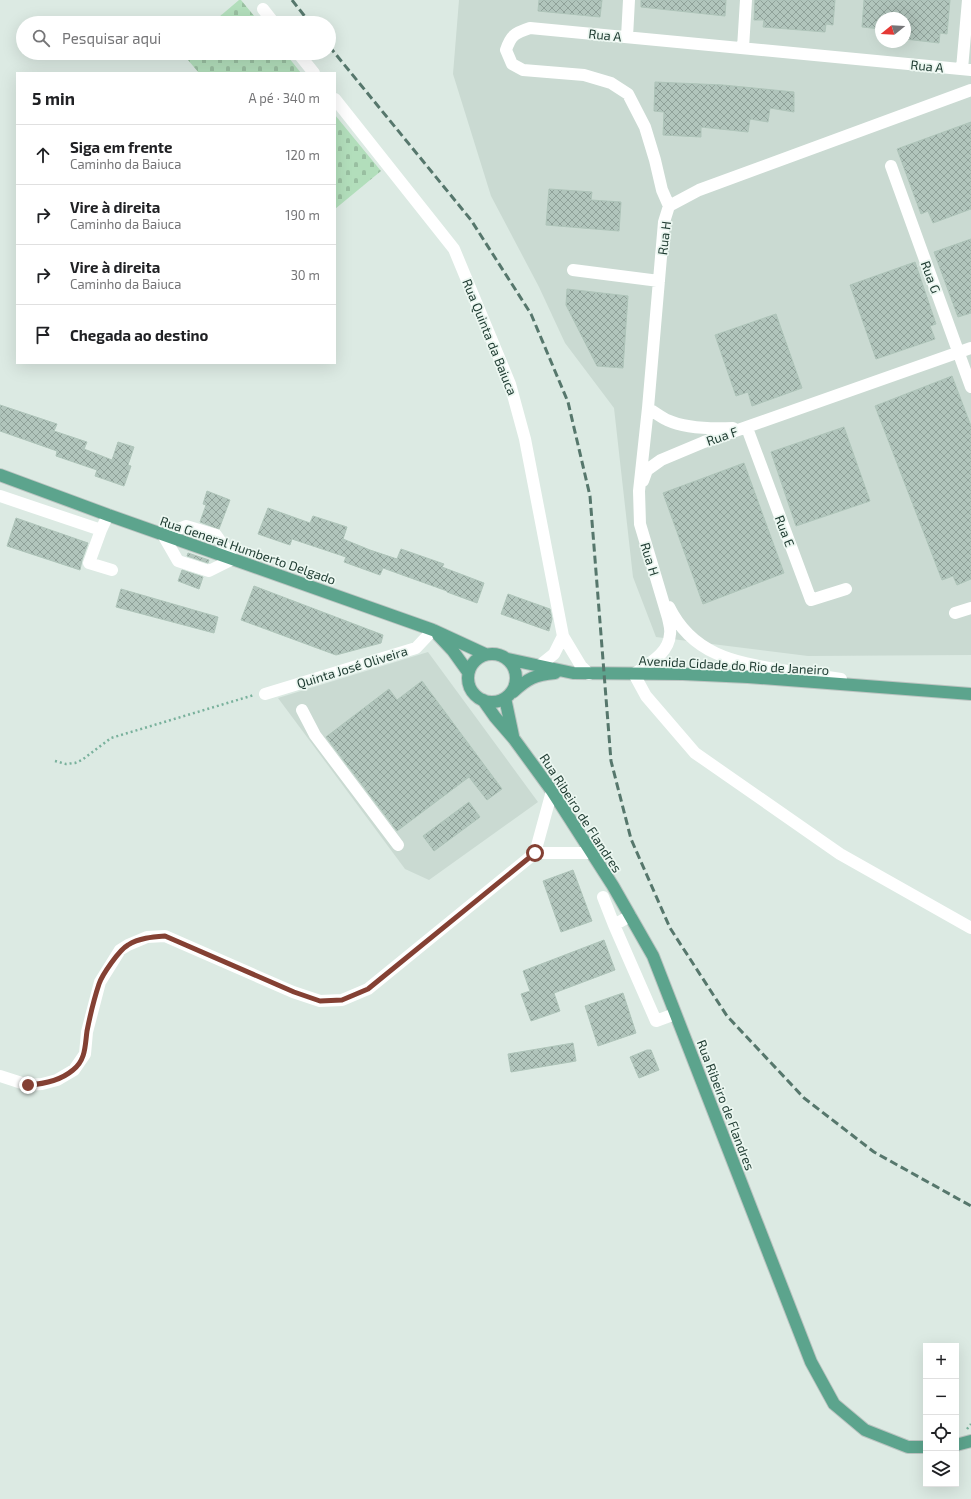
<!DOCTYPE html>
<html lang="pt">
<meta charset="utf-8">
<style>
body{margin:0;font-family:"Exo 2",sans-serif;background:#f2f2f2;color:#202124}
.controls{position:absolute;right:12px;bottom:12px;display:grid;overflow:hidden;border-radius:0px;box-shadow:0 4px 16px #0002}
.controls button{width:36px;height:36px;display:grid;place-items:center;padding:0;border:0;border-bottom:1px solid #e0e0e0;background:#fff;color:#202124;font:20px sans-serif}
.compass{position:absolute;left:875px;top:12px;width:36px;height:36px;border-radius:50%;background:#fff;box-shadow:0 4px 16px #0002;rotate:252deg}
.stop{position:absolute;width:12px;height:12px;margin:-9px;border:3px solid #844033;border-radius:50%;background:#fff}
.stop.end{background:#844033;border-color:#fff;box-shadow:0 1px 4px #0008}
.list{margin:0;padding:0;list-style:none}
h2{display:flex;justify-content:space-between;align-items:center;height:52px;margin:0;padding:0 16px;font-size:17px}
h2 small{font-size:13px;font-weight:400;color:#757577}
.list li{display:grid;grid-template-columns:26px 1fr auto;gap:12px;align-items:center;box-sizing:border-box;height:60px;padding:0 16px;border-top:1px solid #e0e0e0}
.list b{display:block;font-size:15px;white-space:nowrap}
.list p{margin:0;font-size:13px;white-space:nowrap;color:#757577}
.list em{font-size:13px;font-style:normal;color:#757577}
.icon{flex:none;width:22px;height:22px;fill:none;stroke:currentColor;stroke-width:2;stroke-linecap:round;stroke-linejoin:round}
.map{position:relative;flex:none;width:971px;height:1499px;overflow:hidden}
.search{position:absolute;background:#fff;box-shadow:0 4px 16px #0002;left:16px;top:16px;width:320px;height:44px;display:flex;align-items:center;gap:10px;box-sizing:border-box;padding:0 14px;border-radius:22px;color:#757577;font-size:15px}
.panel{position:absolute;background:#fff;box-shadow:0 4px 16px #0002;left:16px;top:72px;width:320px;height:292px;border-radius:0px}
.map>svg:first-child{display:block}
.built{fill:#cadad2;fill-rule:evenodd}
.cemetery{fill:url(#cemetery-stones)}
.building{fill:url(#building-cross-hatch);stroke:#aec4b9}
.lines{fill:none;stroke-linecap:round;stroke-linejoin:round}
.major-casing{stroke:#bbc4c1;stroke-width:14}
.path{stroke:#79b19c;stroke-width:2.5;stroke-dasharray:2 3;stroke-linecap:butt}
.minor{stroke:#fff;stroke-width:12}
.major{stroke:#5ca48d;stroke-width:12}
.rail{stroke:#56776c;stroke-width:3;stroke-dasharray:8 4;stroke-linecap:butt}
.route{stroke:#844033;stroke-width:5}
.labels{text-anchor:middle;stroke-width:3.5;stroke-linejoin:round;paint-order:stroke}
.street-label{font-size:13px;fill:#1d3a30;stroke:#ecf7f1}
</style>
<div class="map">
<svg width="971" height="1499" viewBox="0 0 971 1499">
<defs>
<pattern id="cemetery-stones" width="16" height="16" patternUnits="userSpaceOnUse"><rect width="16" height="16" fill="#b2debb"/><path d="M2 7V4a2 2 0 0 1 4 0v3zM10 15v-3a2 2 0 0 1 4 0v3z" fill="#99bfa1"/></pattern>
<pattern id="building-cross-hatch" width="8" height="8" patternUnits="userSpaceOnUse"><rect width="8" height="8" fill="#b1c5bc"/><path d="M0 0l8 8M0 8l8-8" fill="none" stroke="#8fa199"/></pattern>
</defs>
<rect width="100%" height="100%" fill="#dceae3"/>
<path class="built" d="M459,0H971V655L808,656L656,637L633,577L614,408L565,343L539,287L491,196L453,74ZM881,18H905V42H881Z
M428,652L538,802L429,880L405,869L278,698Z"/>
<path class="cemetery" d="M239,0H241L260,23H212Z
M182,53H285L301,73H199Z
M335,115L381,171L335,209Z"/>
<path class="building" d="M539,0H602L600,17L538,11Z
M641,0H726L725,16L641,7Z
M755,0H835L833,25L826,24L825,32L763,27L764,20H754Z
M864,0H950L947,34L940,33L939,43L905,39V18H881V29L862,27Z
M655,82L723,85L794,92V112L770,108L768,122L750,119L748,132L701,127V137L663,135L664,112L654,111Z
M971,122V209L933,223L928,211L921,214L897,149Z
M549,189L592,192L591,200L621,202L619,231L546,225Z
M971,239V313L958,317L934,252Z
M915,262L936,324L930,326L935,339L876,359L850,285Z
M567,289L628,296L623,368L597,366L566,305Z
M776,314L802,388L752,406L748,392L736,396L715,335Z
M952,376L971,426V579L957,585L953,576L942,580L875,406Z
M0,405L57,424L54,431L87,442L84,449L112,460L118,442L134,447L128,465L131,466L124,486L95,476L97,470L56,456L57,451L0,431Z
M844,427L870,501L796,526L771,452Z
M744,463L784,573L703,604L663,493Z
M207,491L230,500L219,529L200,522L206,505L203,504Z
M268,508L310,523L313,516L347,527L343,539L370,550L397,559L401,549L444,564L442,567L484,583L477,603L447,592V591L383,568L380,575L344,562L346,557L292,539L290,545L258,534Z
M16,518L88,543L82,560L80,570L7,546Z
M188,553L209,560L208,563L187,556Z
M182,570L203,577L199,589L178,581Z
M254,586L383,635L381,643L336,655L241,620Z
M121,589L218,617L214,633L116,607Z
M508,594L550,609L552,619L549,631L501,614Z
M422,681L502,789L487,800L469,777L397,831L326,737L389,689L397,700Z
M469,802L480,817L434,851L423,836Z
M573,870L592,921L561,932L543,881Z
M604,940L615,970L554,993L560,1011L531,1021L521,994L530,991L523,971Z
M623,993L636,1033L598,1046L585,1006Z
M573,1043L576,1061L511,1072L508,1054Z
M647,1050H651L659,1070L639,1078L630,1057Z"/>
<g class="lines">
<g class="major-casing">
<path id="major" d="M0,475L108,515L433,630L485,654
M438,635L453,651L468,672
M468 678a24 24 0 1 1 48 0a24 24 0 1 1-48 0Z
M508,659L573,673L683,674L748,677L971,694
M513,692C528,678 535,675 555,673
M505,698L513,736
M483,700L495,717L514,739L552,791L613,886L653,956L811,1362L834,1404L865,1430L908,1447H926
M956,1445L971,1441"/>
</g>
<path class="path" d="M55,761L66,764L75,763L82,760L111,738L254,695
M967,1429L971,1424"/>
<path class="minor" d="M263,9L274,23
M627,37L629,0
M743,48L746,0
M298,53L314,73
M962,69L968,0
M971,90L699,190L669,206L664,222L648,408L639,491L640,524L668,618C669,623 671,629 670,634C669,654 648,664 634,674L646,696L695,753L840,854L971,928
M335,99L454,249L510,384L525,439L563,636L581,666L589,674
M891,166L971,387
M669,206L662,190L655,160L645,127L628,94L611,83L584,75L523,70L512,64L506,50C511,35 515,33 530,28L971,70
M573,270L659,281
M648,408C654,412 661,417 667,420C687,429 712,429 733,428
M747,428L811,600L846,589
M643,481L647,470L661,460L704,442L971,348
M0,496L101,530L108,515
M186,526L216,535L233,559L209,571L178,561L163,535Z
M101,530L89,563L112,570
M669,607C692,654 733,662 781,670C801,673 821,676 841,679
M955,613L971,608
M539,666L554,654L563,636
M265,694L416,648L433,630
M302,710L315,735L398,845
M535,853H592
M603,897L614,925
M630,916L614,925L656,1021L675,1014
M0,1076L28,1085L42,1084L57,1080L74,1070L85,1054L87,1032L100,982L120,950L128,945L147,937L165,936L293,992L320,1001L342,1000L368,989L535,853L552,791"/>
<use href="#major" class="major"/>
<path class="rail" d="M292,0L310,23
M329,46L471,220L531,314L568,402L590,496L611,761L631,839L670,928L727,1016L804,1098L874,1152L971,1206"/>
</g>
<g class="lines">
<path class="route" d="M28,1085C44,1084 60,1081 73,1070C86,1060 85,1045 87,1031C90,1016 94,999 99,984C102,975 119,950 128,945C139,938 152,937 165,936L294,992L320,1001L342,1000L368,989L535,853"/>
</g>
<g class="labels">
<g class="street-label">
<text transform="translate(605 35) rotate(6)" y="5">Rua A</text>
<text transform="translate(927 66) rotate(6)" y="5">Rua A</text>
<text transform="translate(664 238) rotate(-83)" y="5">Rua H</text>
<text transform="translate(931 277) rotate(70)" y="5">Rua G</text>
<text transform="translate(490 337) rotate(68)" y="5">Rua Quinta da Baiuca</text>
<text transform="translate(722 436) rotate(-19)" y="5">Rua F</text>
<text transform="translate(785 531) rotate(69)" y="5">Rua E</text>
<text transform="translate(248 550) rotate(19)" y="5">Rua General Humberto Delgado</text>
<text transform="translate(650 559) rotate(73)" y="5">Rua H</text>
<text transform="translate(734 665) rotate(3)" y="5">Avenida Cidade do Rio de Janeiro</text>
<text transform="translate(352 667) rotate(-17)" y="5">Quinta José Oliveira</text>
<text transform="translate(581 813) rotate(57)" y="5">Rua Ribeiro de Flandres</text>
<text transform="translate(726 1105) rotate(69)" y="5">Rua Ribeiro de Flandres</text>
</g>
</g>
</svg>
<div class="controls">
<button>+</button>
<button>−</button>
<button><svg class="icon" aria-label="locate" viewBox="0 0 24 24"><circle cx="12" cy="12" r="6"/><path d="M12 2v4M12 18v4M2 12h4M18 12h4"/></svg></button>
<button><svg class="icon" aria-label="layers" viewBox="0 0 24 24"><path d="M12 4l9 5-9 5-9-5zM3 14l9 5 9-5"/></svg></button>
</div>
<svg class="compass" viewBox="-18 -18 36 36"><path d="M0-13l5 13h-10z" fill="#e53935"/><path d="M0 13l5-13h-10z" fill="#757577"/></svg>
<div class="stop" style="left:535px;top:853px"></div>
<div class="stop end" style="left:28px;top:1085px"></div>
<div class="search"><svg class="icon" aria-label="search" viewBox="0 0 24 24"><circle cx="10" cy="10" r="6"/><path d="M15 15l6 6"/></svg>Pesquisar aqui</div>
<section class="panel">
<h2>5 min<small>A pé · 340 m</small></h2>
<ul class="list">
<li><svg class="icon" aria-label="ahead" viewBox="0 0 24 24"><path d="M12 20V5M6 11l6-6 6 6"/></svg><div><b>Siga em frente</b><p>Caminho da Baiuca</p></div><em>120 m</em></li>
<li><svg class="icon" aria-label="right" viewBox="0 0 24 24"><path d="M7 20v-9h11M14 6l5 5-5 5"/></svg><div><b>Vire à direita</b><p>Caminho da Baiuca</p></div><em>190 m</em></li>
<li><svg class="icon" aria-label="right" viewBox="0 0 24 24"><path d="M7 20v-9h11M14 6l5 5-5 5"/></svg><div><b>Vire à direita</b><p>Caminho da Baiuca</p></div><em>30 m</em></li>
<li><svg class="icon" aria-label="arrive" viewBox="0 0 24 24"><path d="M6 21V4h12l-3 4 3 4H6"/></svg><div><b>Chegada ao destino</b></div></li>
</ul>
</section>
</div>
